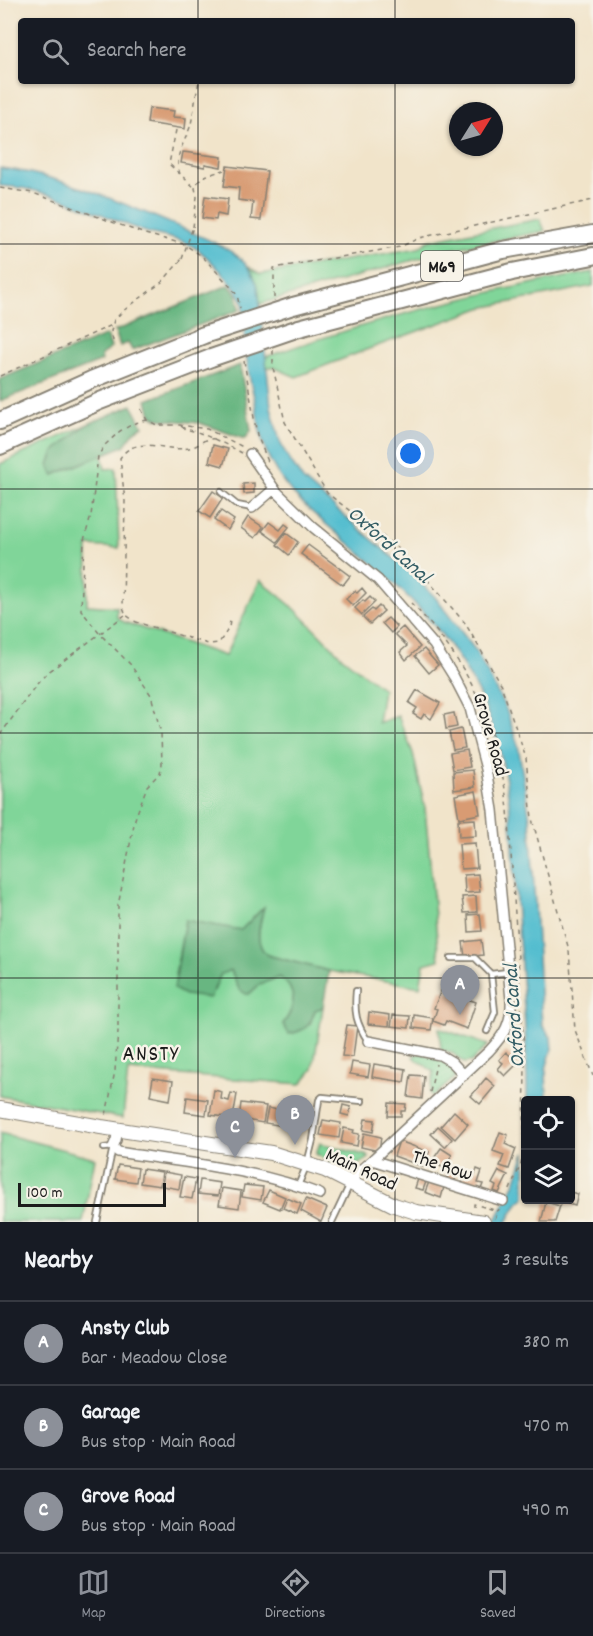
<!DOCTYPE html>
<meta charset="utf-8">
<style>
body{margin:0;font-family:Dekko,sans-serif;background:#242831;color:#f1f3f6}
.controls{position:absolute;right:18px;bottom:18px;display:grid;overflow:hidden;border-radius:6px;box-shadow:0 2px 4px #0004}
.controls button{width:54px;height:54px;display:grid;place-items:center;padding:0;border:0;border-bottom:2px solid #363941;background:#171b24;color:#f1f3f6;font:30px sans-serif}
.compass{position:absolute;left:449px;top:102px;width:54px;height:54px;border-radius:50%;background:#171b24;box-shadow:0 2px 4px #0004;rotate:53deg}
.scale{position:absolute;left:18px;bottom:15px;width:148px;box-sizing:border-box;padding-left:6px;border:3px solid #1c1c1c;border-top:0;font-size:16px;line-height:21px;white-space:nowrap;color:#1c1c1c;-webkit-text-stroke:4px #f7f3e8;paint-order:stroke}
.you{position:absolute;left:411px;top:454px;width:21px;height:21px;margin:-15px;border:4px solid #fff;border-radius:50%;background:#1a73e8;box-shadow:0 0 0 9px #1a73e833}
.badge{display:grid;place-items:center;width:39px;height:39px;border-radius:50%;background:#8c9099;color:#fff;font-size:20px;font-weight:700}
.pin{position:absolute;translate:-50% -50px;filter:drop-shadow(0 2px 3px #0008)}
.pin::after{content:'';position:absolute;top:32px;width:21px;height:18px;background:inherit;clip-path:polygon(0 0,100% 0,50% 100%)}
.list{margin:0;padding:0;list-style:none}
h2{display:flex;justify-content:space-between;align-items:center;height:78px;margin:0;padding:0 24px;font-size:26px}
h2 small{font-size:20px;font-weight:400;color:#9ea1a6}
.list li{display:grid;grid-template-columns:39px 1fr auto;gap:18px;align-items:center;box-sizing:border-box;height:84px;padding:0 24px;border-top:2px solid #363941}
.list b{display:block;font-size:22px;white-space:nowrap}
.list p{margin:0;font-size:20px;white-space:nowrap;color:#9ea1a6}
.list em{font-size:20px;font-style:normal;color:#9ea1a6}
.icon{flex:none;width:33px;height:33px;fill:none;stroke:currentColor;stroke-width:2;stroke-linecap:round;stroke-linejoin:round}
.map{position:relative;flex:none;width:593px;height:1222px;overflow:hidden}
.search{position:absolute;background:#171b24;box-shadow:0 2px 4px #0004;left:18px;right:18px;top:18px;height:66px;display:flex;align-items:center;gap:15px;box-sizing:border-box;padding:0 21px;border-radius:6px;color:#9ea1a6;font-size:22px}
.sheet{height:330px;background:#171b24}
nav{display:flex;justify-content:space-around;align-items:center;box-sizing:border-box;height:84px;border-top:2px solid #363941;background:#171b24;font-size:16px;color:#9ea1a6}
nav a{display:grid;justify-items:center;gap:3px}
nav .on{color:#8c9099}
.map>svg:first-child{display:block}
.green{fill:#80d599;stroke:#4e785a;stroke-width:1.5}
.forest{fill:#68b681;stroke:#42694e;stroke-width:1.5}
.water{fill:#52bdcf;stroke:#376c76;stroke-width:1.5}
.building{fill:#d89b73}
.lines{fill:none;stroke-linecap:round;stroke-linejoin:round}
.lane-casing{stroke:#868073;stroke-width:8}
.street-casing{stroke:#868073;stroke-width:12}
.secondary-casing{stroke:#868073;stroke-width:16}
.highway-casing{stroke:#868073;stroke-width:20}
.path{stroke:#868073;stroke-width:1.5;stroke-dasharray:4.5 4.5;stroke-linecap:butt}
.lane{stroke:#fff;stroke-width:4.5}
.street{stroke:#fff;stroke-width:9}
.secondary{stroke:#fff;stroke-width:14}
.highway{stroke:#fff;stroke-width:16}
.highway-bridge-casing{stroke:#868073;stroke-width:20;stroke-linecap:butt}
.path-bridge{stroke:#868073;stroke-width:1.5;stroke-dasharray:4.5 4.5;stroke-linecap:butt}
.highway-bridge{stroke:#fff;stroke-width:16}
.grid{fill:none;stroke:#1c1c1c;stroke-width:1.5;stroke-opacity:0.55}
.labels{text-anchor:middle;stroke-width:5;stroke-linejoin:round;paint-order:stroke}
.shield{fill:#f7f3e8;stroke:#5e5c59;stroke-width:1.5}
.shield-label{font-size:18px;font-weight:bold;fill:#1c1c1c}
.street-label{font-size:20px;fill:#1c1c1c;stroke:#f7f3e8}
.water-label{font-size:21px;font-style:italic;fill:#325c64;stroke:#f7f3e8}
.quarter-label{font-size:22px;letter-spacing:1.5px;fill:#1c1c1c;stroke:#f7f3e8}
</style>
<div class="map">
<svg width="593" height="1222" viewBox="0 0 593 1222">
<rect width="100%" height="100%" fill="#f7f3e8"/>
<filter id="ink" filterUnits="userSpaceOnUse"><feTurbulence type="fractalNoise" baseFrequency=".0167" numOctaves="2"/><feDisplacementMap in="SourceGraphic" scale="12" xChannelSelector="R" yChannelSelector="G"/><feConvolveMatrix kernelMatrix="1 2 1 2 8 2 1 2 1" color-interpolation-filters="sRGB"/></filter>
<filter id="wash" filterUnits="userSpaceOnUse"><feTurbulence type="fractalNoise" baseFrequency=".008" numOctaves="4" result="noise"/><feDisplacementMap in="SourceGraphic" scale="24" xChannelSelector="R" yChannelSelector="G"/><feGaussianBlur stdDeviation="1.35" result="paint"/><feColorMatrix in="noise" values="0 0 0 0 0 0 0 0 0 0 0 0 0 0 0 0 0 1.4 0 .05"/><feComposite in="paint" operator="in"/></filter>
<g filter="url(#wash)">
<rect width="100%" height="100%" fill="#f1e4ca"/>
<path class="green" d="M540,219L545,231L452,249L260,304C259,289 256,277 247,266L260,274L274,272L418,248L428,241L435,239Z
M593,272V286L481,308L366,350L296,377L273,367H266L265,357C372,320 482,291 593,272Z
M86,425L54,452L49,465L54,475L102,455L105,469L116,468L119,548L88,546L87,605L117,607V617L124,622L225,656L260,580L295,609L341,656L383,689L378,723L398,716L413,753L425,808L439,960L424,964L420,987L329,971L267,955C252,941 261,925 263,908L241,930L185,920L175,975L214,991L221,973L231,970L239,989L249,994L260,984L280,977C298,991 296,1007 283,1024H310L315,1010L323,1007L313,1069L301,1084L128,1071L123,1118L0,1096V464Z
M439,1028L488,1045L471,1062L464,1063L451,1052L441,1050Z
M423,1053L451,1063L458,1075L433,1097L430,1093L434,1072L413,1057L416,1054Z
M0,1133L95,1158L83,1222H0Z
M320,1143L368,1156L369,1158C348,1174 337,1165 316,1154Z"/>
<path class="forest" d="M229,285L237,295L240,310L132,350L128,343L120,346L115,331Z
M107,335L111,348L101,355L102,361L0,401V379Z
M240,365L251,431L245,439L200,423L158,419L151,415L147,400Z
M132,405L143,426L135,431L124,446L53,475L49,465L54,452L86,425Z
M264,907C260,924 253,942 267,955L329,971L323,1007L315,1010C310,1026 305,1031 289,1034L283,1024C296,1007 298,991 280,977L260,984L249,994H246L239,989L231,970L221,974L210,998L185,995L174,989L185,920L241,930Z"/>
<path class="water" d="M0,168C58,174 130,206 184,229C203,238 225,245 241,259C250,267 254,276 258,286L271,407L280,442L287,456L303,480L411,573L435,597L476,651L506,709L518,745L530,819L542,1025L551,1037L552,1049L546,1069L547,1100H527C527,1038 522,977 517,915C511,830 514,757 472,681C443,626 399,586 352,546C322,520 290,499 271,462C261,443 258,422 255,401C252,388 248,374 247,361C244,342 244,322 243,302C237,287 208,256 194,247C180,238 161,237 146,232C102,216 45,186 0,186Z
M525,1152V1197L518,1203L507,1222H495L516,1180Z"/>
<g id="blocks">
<path class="building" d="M149,108L174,111L173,117L186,118L185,129L147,123Z
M183,152L222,157L221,167L205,164V167L181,163Z
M227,166L267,171L261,220L251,219L253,202L238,200L239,188L224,186Z
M205,196L228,199L226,216L217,214L216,220L202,218Z
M213,445L228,449L223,466L209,462Z
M254,483V493L244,494L243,484Z
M213,491L223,498L210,518L199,511Z
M221,511L234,520L228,530L214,520Z
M248,517L263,527L255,538L241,528Z
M269,522L280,530L285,524L289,527L277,542L262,531Z
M286,533L298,542L289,555L277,545Z
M308,545L350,576L343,585L301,554Z
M362,588L366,593L353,606L346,599L355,591L357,593Z
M370,597L375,602L362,615L355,608L363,600L365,602Z
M379,606L384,611L370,624L363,617L372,609L374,611Z
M388,618L397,627L391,633L382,623Z
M403,627L420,647L406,660L400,652L407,646L395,634Z
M424,649L438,665L429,673L415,656Z
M417,690L440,703L431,719L424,714L421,719L413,714L417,708L409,703Z
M454,713L457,727L446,729L444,715Z
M461,729L465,748L453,750L449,732Z
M467,750L470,767L453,770L450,753Z
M473,770L475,787L454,790L453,772Z
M476,791L480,814L459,818L455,795Z
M475,819L476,836L459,837L458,820Z
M475,843L477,868L461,869L459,844Z
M478,874L480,892L465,893L464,875Z
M476,896L477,912L464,913L462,897Z
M480,914L482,931L469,932L468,915Z
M481,940L483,955L465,957L463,942Z
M474,975L475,988L456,990L455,977Z
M441,990L476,1002L467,1029L446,1021L444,1025L433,1021L437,1009L434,1008Z
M369,1012L390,1015L389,1026L368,1024Z
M393,1015L410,1016L409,1028L391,1026Z
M414,1015L433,1018L431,1030L413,1028Z
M347,1025L357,1026L353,1057L342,1056Z
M506,1052L518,1063L505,1076L498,1069L503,1063L499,1060Z
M352,1062L370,1065L368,1077L350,1074Z
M374,1064L406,1069L404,1082L372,1077Z
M411,1075L424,1076L422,1099L408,1097Z
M153,1078L173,1081L170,1100L150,1096Z
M486,1078L495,1086L480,1104L471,1096Z
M214,1090L222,1092L221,1099L229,1101L231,1093L237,1094L233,1118L210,1115Z
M187,1097L208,1100L206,1115L185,1112Z
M241,1103L266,1106L263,1123L239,1119Z
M389,1103L406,1104L405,1111H401V1116H388Z
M343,1105L351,1107L349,1116L341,1114Z
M279,1107L287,1109L286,1111L291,1112L289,1127L265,1123L268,1108L279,1110Z
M292,1111L315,1114L314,1128L290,1125Z
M454,1111L468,1124L455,1139L441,1126Z
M365,1119L375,1120L373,1132L363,1130Z
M323,1120L341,1123L339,1138L320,1135Z
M438,1126L452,1139L445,1147L431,1134Z
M344,1128L354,1130L353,1133L359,1134L357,1146L341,1143Z
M500,1132L508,1135L505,1144L516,1149L509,1169L500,1166L504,1155L493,1151Z
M364,1133L381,1137L379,1151L361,1147Z
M399,1141L429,1152L424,1167L394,1156Z
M441,1148L452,1155L443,1168L432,1161Z
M118,1165L138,1168L136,1182L115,1179Z
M142,1169L162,1172L160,1186L140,1183Z
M477,1169L482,1171L478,1183L483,1184L480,1192L462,1183L466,1173L474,1176Z
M449,1170L457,1173L454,1183L446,1180Z
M499,1171L508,1175L499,1193L494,1191L496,1186L492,1184Z
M164,1172L181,1175L179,1189L162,1186Z
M419,1176L427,1179L423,1190L415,1188Z
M184,1177L196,1179L192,1199L180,1197Z
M200,1180L220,1183L218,1196L198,1194Z
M429,1182L444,1187L441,1198L425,1192Z
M244,1185L263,1187L261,1200L242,1197Z
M222,1188L241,1191L239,1208L219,1205Z
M269,1190L285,1197L280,1209L263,1202Z
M570,1192L578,1194L575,1206L555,1200H570Z
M287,1198L301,1204L297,1214L283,1208Z
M306,1199L327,1208L321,1222L301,1211Z
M546,1202L560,1206L555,1222H541Z"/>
</g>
</g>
<g filter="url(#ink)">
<use href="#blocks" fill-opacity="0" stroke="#868073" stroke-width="1.5"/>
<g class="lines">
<g class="lane-casing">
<path id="lane" d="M221,492L237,505L252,508
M451,958H475L491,974
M356,991C354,1013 356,1023 368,1041
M487,1031L495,1012L491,974L508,972
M298,1186L307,1164L313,1140L319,1100L322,1097L362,1101
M97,1222L113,1147L104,1148
M332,1222L350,1184"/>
</g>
<g class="street-casing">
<path id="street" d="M250,454L276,491L313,527L378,580L434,645L454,677L470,708L486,769L493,810L511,1000C512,1023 504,1035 489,1051L372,1160L359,1171L350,1182
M252,508L274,489
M368,1041L440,1055L452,1062L464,1075
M118,1129L116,1140L113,1147L118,1152C187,1163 255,1169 320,1194
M372,1160L503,1201"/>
</g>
<g class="secondary-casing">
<path id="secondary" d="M0,1109L101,1127L271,1153L325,1170L394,1205L416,1212L483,1222"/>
</g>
<g class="highway-casing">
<path id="highway" d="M293,306L503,250L593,234
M299,328L512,272L593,256
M0,421L91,380L204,335
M0,446L100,401L211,358"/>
</g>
<path class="path" d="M176,130L169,164L195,188
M180,174C173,154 186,142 191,124C194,110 196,95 199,81
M0,188L33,193L145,234L184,244L202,256L229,285L237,295L240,308
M193,227L197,197L195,188L198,182L205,176L224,170
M274,298V268L400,247L419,238L593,200
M113,341L111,331L114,320L123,311L162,282L182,259
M273,350V367L285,422L327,493L404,553L465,623L501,685L526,758L532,819L569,950L575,1030L593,1076
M244,361L257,435L269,464
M0,376L112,325
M141,409L147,420L157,425H180L207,429L243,447
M181,426C186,431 193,430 200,433C214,439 228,445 242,453
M215,439C203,438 203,443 193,447C169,455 137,432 120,458L125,501L123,607L126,615L136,622L208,644L219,643L229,628L230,620
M411,603C471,664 497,725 508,809L525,1064L524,1151L521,1164L509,1192
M0,735L36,685L47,673L125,615
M430,1092L436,1064
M106,1115L115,1071L118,1031V906L135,819L147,786L160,773L162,764L161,733L151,695L130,664L99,633L81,610L84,540L91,516L98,456L105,445L120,431L135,423L147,420
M474,1207V1204L498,1211
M495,1219L499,1209"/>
<use href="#lane" class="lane"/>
<use href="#street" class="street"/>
<use href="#secondary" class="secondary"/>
<use href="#highway" class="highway"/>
<g class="highway-bridge-casing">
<path id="highway-bridge" d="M204,335L293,306
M211,358L299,328"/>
</g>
<path class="path-bridge" d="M182,259L193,227"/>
<use href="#highway-bridge" class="highway-bridge"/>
</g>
</g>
<path class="grid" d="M198,0V21M395,0V21M198,81V1222M395,81V1222M0,244H593M0,489H593M0,733H593M0,978H593"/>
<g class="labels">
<rect class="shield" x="421" y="251" width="42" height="30" rx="4.5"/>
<g class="shield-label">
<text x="442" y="272">M69</text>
</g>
<g class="street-label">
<text transform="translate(492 734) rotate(74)" y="7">Grove Road</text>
<text transform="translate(443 1164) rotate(18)" y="7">The Row</text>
<text transform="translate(362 1168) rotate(25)" y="7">Main Road</text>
</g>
<g class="water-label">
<text transform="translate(390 544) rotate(42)" y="7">Oxford Canal</text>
<text transform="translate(513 1016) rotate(-94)" y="7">Oxford Canal</text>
</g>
<g class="quarter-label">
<text x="151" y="1060">ANSTY</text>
</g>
</g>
</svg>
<div class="controls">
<button><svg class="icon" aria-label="locate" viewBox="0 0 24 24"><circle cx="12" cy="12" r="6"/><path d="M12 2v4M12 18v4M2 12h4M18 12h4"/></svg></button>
<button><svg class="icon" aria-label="layers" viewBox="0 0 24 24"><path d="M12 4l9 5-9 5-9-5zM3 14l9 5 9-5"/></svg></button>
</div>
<svg class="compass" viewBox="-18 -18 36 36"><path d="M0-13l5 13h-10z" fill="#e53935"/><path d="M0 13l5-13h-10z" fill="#9ea1a6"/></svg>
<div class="scale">100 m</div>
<div class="you"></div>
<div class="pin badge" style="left:460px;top:1015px">A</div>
<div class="pin badge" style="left:295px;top:1145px">B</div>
<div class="pin badge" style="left:235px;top:1158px">C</div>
<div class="search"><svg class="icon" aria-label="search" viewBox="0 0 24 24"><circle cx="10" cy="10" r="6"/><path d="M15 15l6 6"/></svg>Search here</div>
</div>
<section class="sheet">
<h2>Nearby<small>3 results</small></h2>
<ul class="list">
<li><span class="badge">A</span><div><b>Ansty Club</b><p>Bar · Meadow Close</p></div><em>380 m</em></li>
<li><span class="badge">B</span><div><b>Garage</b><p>Bus stop · Main Road</p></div><em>470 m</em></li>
<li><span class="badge">C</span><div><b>Grove Road</b><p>Bus stop · Main Road</p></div><em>490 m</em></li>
</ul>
</section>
<nav>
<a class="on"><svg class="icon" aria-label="map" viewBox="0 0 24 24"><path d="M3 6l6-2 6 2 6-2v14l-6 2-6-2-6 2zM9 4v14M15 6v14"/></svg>Map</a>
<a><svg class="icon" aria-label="directions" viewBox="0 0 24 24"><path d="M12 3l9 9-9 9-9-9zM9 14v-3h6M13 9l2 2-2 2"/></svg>Directions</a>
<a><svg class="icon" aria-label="saved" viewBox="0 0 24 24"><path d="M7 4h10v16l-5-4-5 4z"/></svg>Saved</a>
</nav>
